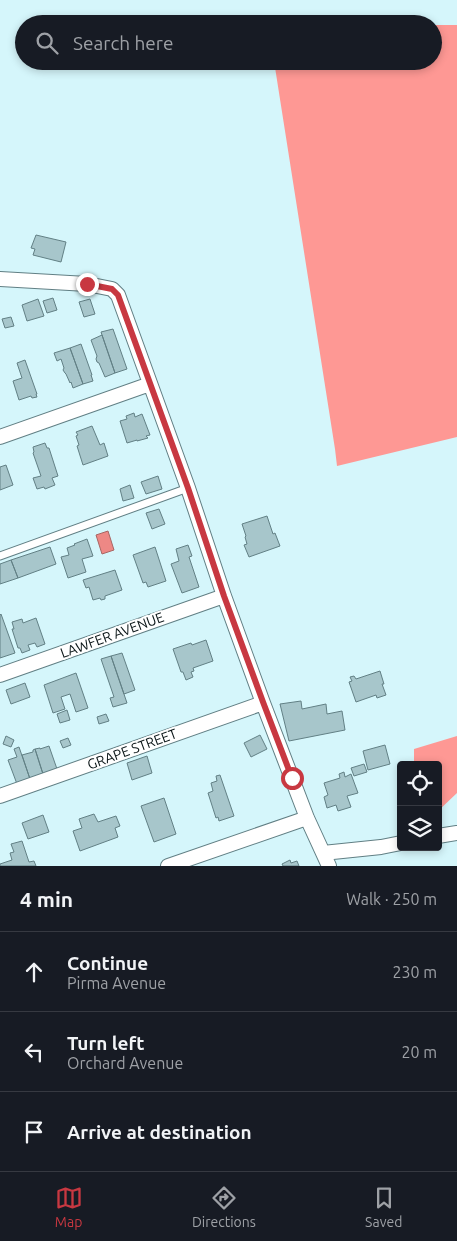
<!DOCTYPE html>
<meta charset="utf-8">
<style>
body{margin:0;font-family:Ubuntu,sans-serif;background:#242831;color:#f1f3f6}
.controls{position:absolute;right:15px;bottom:15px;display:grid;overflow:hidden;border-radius:5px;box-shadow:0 2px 8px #0003}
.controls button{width:45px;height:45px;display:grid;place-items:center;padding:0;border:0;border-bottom:1px solid #363941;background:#171b24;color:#f1f3f6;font:25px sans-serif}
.stop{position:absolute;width:15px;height:15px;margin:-11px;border:4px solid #c83841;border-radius:50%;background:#fff}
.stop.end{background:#c83841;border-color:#fff;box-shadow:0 1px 5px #0008}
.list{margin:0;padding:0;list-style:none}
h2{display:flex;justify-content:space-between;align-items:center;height:65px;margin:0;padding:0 20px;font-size:21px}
h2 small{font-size:16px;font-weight:400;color:#9ea1a6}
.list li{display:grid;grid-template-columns:32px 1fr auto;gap:15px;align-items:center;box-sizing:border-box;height:80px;padding:0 20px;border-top:1px solid #363941}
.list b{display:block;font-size:19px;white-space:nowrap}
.list p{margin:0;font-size:16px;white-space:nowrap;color:#9ea1a6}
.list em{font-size:16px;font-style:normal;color:#9ea1a6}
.icon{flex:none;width:28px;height:28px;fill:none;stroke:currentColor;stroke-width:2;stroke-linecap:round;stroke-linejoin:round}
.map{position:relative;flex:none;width:457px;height:866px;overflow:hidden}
.search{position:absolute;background:#171b24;box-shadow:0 2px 8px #0003;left:15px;right:15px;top:15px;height:55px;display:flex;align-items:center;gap:12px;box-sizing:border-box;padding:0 18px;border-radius:28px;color:#9ea1a6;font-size:19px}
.sheet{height:305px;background:#171b24}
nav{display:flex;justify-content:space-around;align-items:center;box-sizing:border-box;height:70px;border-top:1px solid #363941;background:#171b24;font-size:14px;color:#9ea1a6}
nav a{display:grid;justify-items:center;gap:2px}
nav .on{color:#c83841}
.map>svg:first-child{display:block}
.forest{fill:#fe9894}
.water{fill:#ed8885;stroke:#a86563}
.building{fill:#a7c6cb;stroke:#628085}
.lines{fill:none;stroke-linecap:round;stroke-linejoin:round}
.lane-casing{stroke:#617f84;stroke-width:9}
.street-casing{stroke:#617f84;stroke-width:16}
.lane{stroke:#fff;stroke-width:7}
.street{stroke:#fff;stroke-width:14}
.route{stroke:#c83841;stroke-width:6}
.labels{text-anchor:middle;stroke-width:4;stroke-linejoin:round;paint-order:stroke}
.street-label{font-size:14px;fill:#081315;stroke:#fff}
</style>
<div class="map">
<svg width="457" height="866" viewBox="0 0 457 866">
<rect width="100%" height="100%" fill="#d5f6fb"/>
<path class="forest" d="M433,25H457V437L337,466L335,449L274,61H433Z
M457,736V793L438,811V765H414V749Z"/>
<path class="water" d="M108,531L114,550L102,554L96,535Z"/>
<path class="building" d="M36,235L66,242L61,262L33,255L35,249L31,248Z
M53,298L57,310L47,313L43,301Z
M38,299L44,316L27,321L22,305Z
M90,299L95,314L84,317L79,302Z
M11,317L14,326L5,328L2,319Z
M113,329L127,369L115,373L101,332Z
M102,335L115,373L105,377L99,363L97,362L96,359L97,356L91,340Z
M81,344L92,375H91L93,381L83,384L70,348Z
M70,348L83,384L73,388L71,382L70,383L66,374L65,373L63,370L64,368L61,359L57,361L54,353Z
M25,360L37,394H36L37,397L32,398L31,396L19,400L13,381L22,378L17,363Z
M134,413L135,417L142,414L150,435L146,436L148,438L137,441V440L127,443L120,421L127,419L126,416Z
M92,426L100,445L104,443L108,456L83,465L77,446L79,445L76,436L78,435L76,432Z
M45,443L47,448H49L58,476L52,478L55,485L45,489L44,487L37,489L33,478L41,476L33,453L34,452L33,447Z
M6,465L13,485L0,490V467Z
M158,476L162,489L146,494L141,482Z
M130,485L134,498L123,501L120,489Z
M159,509L165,524L152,529L146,513Z
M267,516L273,534L275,533L280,546L249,557L244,545L247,544L245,537L246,536L242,524Z
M87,539L93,556L82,559L86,572L68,578L61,557L69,555L67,548L75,545L74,544Z
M188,545L192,556L189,557L199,587L182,593L171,564L179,561L176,549Z
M50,547L56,564L18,578L11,560Z
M155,547L166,581L148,587L146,582L143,583L133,555Z
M11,560L18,578L0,584V564Z
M115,570L122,590L105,596V599L101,600L100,598L93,600L89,587L86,588L83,580Z
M1,614L15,653L0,658V615Z
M36,618L45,644L37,647L35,643L28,645L30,650L22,653L20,648H18L12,629H14L12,622L22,619L23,623Z
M206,640L213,661L193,668L194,671L191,672L193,677L186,680L183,672H181L173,649L191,643L192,645Z
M122,653L135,690L124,694L111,656Z
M111,656L127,703L113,707L110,698L114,697L101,659Z
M380,671L384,684H382L386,695L377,698L376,695L356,702L349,682L352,681L350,677L354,676L356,679Z
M76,673L88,708L76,712L70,694L61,697L65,709L53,713L44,685Z
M25,683L30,697L11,704L6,690Z
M301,701L302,709L326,704L327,714L342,711L345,730L289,741L280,704Z
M67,710L70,720L60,723L57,714Z
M106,714L109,721L99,724L97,717Z
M260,735L267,749L251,757L244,743Z
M6,736L14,740L11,747L3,744Z
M68,738L71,745L63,748L60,741Z
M385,745L390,764L368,770L363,751Z
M49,746L57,769L43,774L35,749L40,748V749Z
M19,747L30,779L17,784L8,760L17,757L14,749Z
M35,749L43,774L30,779L22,755L33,752V750Z
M147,756L152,773L132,780L127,763Z
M364,764L367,772L354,776L351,768Z
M344,772L345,777L351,774L358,793L347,796L351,807L338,811L336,805L327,808L324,797L328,795L324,783L340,778L339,774Z
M220,775L234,816L219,821L218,817L216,818L208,793L213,791L211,783L217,781L216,776Z
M164,798L176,834L154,842L141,806Z
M94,814L98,822L116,816L120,826L115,828L118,837L80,851L73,831L82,828L79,819Z
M43,815L49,832L28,839L22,823Z
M22,841L29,862L34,861L36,866H0V864L12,860L10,853L14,852L11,844Z
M290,860L291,863L297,861L299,866H283L282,864Z"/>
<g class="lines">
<g class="lane-casing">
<path id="lane" d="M0,556L188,488"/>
</g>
<g class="street-casing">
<path id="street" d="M0,279L87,284L112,289L118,295L188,488L224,596L263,703L307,818L329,866
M0,437L150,384
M0,675L224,596
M0,796L263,703
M438,836L457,833
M323,853L381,847L401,843
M168,866L307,818"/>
</g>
<use href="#lane" class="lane"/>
<use href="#street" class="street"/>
</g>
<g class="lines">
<path class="route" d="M87,284L112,289L118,295L188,488L224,596L263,702L292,778"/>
</g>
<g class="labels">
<g class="street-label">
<text transform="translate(112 635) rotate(-20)" y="5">LAWFER AVENUE</text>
<text transform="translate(132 749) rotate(-20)" y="5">GRAPE STREET</text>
</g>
</g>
</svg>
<div class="controls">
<button><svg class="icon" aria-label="locate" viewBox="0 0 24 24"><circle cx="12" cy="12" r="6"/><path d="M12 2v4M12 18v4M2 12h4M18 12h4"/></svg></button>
<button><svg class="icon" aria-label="layers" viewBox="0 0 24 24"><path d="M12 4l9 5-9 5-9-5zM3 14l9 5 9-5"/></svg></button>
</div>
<div class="stop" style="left:292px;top:778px"></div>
<div class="stop end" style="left:87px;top:284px"></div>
<div class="search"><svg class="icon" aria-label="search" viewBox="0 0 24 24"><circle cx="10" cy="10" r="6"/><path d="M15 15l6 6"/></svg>Search here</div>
</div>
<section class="sheet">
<h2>4 min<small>Walk · 250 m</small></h2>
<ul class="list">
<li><svg class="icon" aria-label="ahead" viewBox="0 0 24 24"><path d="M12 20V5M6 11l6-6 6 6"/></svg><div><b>Continue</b><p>Pirma Avenue</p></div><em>230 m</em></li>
<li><svg class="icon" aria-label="left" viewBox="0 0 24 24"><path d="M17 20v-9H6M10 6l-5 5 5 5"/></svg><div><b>Turn left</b><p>Orchard Avenue</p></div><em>20 m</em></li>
<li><svg class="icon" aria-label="arrive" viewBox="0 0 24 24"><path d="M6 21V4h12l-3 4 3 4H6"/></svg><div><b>Arrive at destination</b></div></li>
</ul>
</section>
<nav>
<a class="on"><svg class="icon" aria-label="map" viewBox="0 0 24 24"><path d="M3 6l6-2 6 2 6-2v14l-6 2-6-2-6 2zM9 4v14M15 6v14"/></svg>Map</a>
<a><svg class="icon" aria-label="directions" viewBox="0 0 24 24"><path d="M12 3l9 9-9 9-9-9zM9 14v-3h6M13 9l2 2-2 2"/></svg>Directions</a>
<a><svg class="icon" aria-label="saved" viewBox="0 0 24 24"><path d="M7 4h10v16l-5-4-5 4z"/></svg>Saved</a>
</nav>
